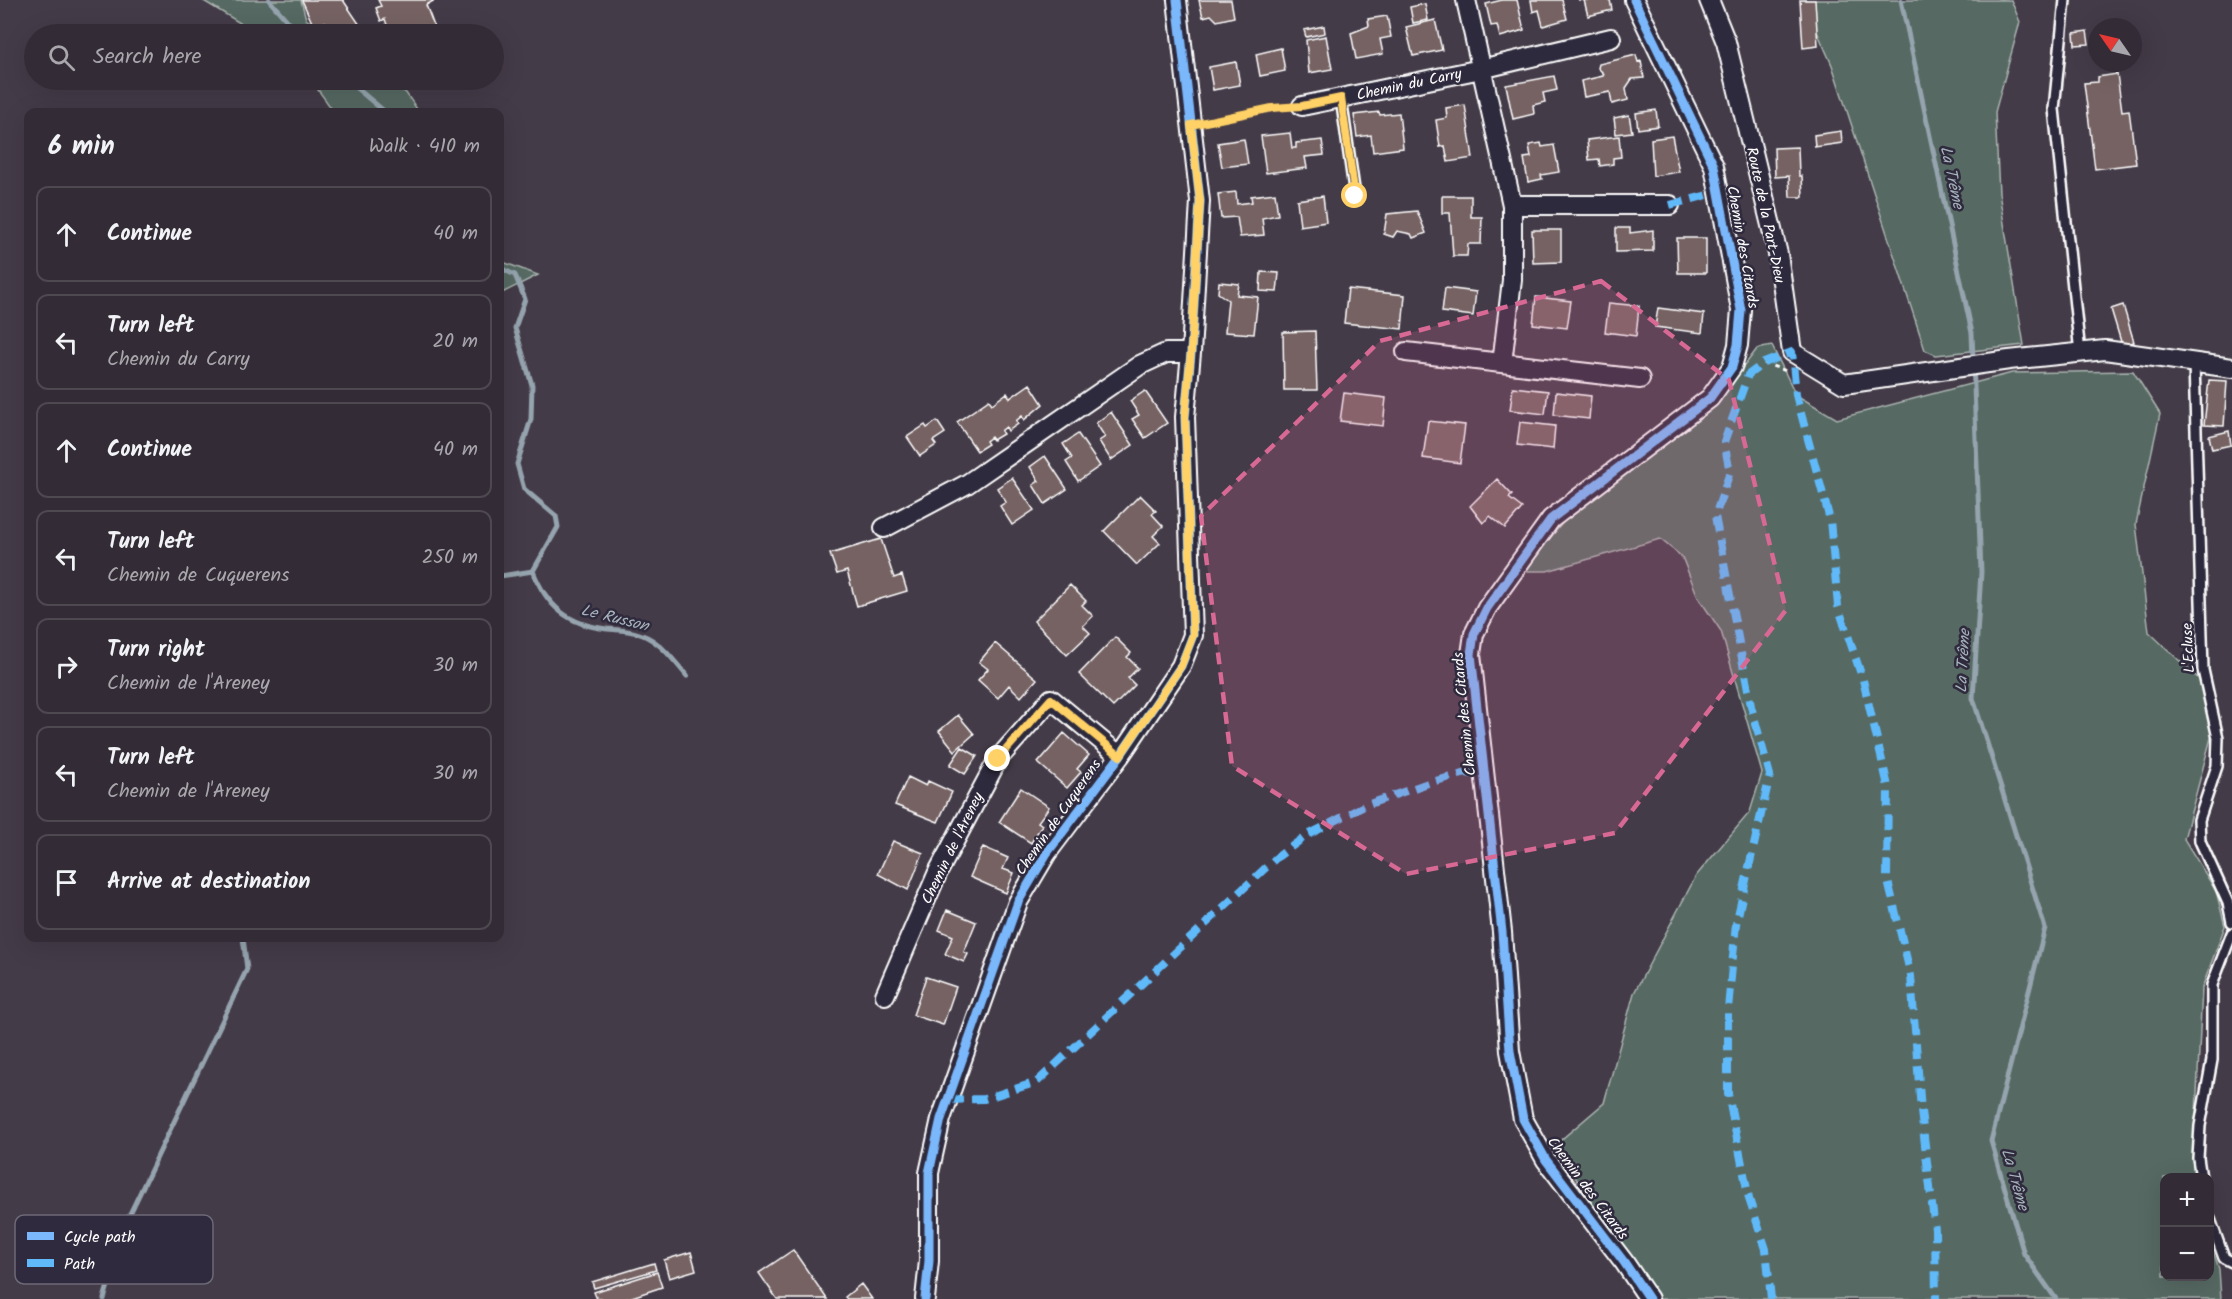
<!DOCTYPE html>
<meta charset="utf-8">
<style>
body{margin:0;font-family:Kalam,sans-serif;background:#3e3842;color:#f1f3f6}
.controls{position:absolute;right:18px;bottom:18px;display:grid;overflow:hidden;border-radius:12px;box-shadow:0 6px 24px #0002}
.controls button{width:54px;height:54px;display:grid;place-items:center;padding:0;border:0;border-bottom:2px solid #4e4851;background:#332c36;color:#f1f3f6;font:30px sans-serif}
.compass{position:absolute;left:2088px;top:18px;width:54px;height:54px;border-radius:50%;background:#332c36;box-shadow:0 6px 24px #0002;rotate:304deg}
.stop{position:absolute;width:18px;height:18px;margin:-14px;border:4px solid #ffd166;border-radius:50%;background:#fff}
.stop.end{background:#ffd166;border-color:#fff;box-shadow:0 2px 6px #0008}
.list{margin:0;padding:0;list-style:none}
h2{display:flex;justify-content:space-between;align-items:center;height:78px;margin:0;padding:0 24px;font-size:26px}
h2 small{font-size:20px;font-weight:400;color:#a9a7ad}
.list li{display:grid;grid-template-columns:39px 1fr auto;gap:18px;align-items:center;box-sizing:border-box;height:96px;margin:0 12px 12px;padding:0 12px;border:2px solid #4e4851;border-radius:12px}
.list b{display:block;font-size:22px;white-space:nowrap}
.list p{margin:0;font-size:20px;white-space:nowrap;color:#a9a7ad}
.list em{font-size:20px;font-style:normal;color:#a9a7ad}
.icon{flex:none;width:33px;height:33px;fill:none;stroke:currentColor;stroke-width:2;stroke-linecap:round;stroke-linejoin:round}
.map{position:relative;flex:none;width:2232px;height:1299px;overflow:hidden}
.search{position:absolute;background:#332c36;box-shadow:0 6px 24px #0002;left:24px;top:24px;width:480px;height:66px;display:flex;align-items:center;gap:15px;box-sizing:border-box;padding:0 21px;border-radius:33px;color:#a9a7ad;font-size:22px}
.panel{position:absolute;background:#332c36;box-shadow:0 6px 24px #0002;left:24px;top:108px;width:480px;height:834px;border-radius:12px}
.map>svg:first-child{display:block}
.green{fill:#566962;stroke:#aab4b0;stroke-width:1.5}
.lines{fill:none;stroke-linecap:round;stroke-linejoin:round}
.stream{stroke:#95a4ae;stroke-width:5}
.building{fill:#766262;stroke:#fff;stroke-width:1.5}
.lane-casing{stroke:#fff;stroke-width:14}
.street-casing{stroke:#fff;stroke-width:22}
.path{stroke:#fff;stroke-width:3;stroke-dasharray:4.5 4.5;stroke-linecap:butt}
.lane{stroke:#2f2a3d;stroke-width:9}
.street{stroke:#2f2a3d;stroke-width:18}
.quiet{stroke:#60bafa;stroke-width:8;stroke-dasharray:15 8;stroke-linecap:butt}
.cycleway-casing{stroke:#2f2a3d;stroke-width:13}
.cycleway{stroke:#7ab7fb;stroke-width:9}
.route{stroke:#ffd166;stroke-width:8}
.marked{fill:#d76994;fill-opacity:0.2;stroke:#d76994;stroke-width:4.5;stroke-dasharray:12 8;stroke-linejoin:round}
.labels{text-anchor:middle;stroke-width:5;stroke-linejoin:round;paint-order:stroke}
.street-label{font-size:15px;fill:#fff;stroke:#2f2a3d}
.water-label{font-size:16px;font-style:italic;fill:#a7b4bc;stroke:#2f2a3d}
.key{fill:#2f2a3d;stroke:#6d6a77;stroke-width:1.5}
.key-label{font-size:16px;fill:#fff}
</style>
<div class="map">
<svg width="2232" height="1299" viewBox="0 0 2232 1299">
<rect width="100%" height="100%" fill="#443b48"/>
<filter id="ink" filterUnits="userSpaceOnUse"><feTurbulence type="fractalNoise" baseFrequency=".0167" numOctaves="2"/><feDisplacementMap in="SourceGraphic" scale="12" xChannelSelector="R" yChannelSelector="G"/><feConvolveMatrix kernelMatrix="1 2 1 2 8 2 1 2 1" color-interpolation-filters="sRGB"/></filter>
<g filter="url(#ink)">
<path class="green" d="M202,0H301L306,19L327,34H258Z
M1803,0H2011L2020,22L1995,112L1999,193L2024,345L1936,355L1925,350L1832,65Z
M311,80H388L406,93L419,112H334Z
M500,261L538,275L500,294Z
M1772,346L1796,395L1837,419L2012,373L2133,371L2160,414L2136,524L2149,632L2203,683L2212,734L2184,839L2216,891L2225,926L2202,988L2193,1177L2164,1178V1276H2210V1242L2219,1269L2221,1299H1652L1555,1145L1604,1103L1634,993L1696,876L1750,812L1762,773L1721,631L1698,597L1682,557L1660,539L1547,571H1523L1565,520L1710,411L1757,349Z"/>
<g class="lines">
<path class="stream" d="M269,0L299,34
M1901,0L1972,333L1981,572L1973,698L2045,928L1991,1141L2024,1254L2056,1299
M347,80L385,112
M500,268L515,275L525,299L515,328L532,385L531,419L517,464L524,489L556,516L558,527L533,571C547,607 569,625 607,629C621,630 635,631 647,637C664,646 675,662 687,676
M500,576L533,571
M104,1299L127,1220L247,969L243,938"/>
</g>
<path class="building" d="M302,0H343L366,34H332L325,22L314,27Z
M378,0H435L426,5L437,34H390L385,19L381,21L376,8L381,6Z
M1199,0H1231L1234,17L1217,21L1211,15L1203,17Z
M1502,0H1517L1524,30L1500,37L1497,25L1491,26L1486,4Z
M1531,0H1562L1567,19L1543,26L1539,10L1533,12Z
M1578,0H1610L1612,10L1588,16L1584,0Z
M1800,0H1815L1818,46L1803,48Z
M1425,4L1428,20L1413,23L1410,7Z
M1387,16L1391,37L1380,39L1383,54L1356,59L1351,33L1369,26L1368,19Z
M1435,20L1442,50L1413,56L1406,27Z
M1324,26L1325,33L1306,37L1304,30Z
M2087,31L2089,44L2075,45L2074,33Z
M1326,36L1332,69L1309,73L1306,40Z
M1281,48L1285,71L1260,76L1256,54Z
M1636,55L1638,62L1641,61L1644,78L1632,79L1626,88L1628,100L1612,104L1610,92L1584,97L1581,81L1603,76L1604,74L1598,68L1599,64Z
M1236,62L1240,85L1213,90L1209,67Z
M2117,74L2122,111L2129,110L2136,164L2095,169L2084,83L2098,82V77Z
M1554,76L1557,90L1543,93L1545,102L1533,105L1534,114L1513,119L1506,85Z
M1465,105L1473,158L1448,162L1445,146L1440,147L1436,120L1447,118L1446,108Z
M1656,110L1658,126L1638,129L1636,113Z
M1379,112L1380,115L1399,113L1403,148L1373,152L1371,135L1357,137L1354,115Z
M1629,115L1632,132L1616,134L1614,118Z
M1841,131L1842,143L1815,147L1814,135Z
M1290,133L1292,148H1296V143L1322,140L1324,155L1305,157L1307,168L1266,173L1261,136Z
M1619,136L1621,157L1613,158V164L1600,166L1599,159L1589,160L1587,140Z
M1672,136L1679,172L1653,176L1651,139Z
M1244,139L1248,164L1222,167L1218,143Z
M1541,143L1542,147L1554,145L1559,172L1541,175L1542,179L1528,182L1524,158L1531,157L1529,145Z
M1798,147L1799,176H1802L1803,197H1790L1789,176L1775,177L1774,148Z
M1236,192L1237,204L1252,202L1251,196L1275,193L1278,215L1262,218L1264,235L1240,237L1237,217L1221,218L1218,194Z
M1323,196L1326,222L1300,226L1297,200Z
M1442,196H1471V217H1482L1481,244H1468L1467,256H1453L1450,213H1442Z
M1417,211L1426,233L1413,238L1411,234L1397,231L1393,237L1384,234L1387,214Z
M1616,228H1630V233L1653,230V251L1616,252Z
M1532,230H1561V262L1533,263Z
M1677,238H1706V273H1678Z
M1261,272L1279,273L1277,292L1260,291Z
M1219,282L1239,284L1237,295L1258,297L1254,334L1225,332L1228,300L1218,293Z
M1445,288L1476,292L1473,316L1442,312Z
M1348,289L1405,295L1402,329L1344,323Z
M1536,297L1571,301L1567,328L1533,324Z
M1609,303L1639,306L1636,336L1605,332Z
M2123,305L2134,342L2122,345L2111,309Z
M1658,308L1704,314L1702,333L1655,327Z
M1315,331L1317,390H1284L1283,332Z
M2209,380L2227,381L2224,426L2204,425Z
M1030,384L1043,404L1024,420L1022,416L1016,421L1018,424L1008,431L1006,427L1001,431L1003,434L993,440L991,437L986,441L988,444L977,451L957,422L989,400L992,404L1007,393L1010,398Z
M1513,387L1548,391L1545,414L1510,410Z
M1145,391L1167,423L1145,438L1132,419L1139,415L1130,401Z
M1556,392L1591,396L1589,419L1554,415Z
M1344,393L1386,398L1383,426L1340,421Z
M1111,412L1133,445L1111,460L1099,441L1105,437L1096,423Z
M937,421L945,433L933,441L936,445L920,456L907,437L925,425L927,428Z
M1428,421L1465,425L1460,463L1423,458Z
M1520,422L1555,426L1553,449L1517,445Z
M2229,431L2231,445L2212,449L2209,436Z
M1078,434L1100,466L1078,481L1066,462L1072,458L1063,444Z
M1045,456L1067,489L1045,504L1033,485L1039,481L1030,467Z
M1012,478L1034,510L1012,525L1000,506L1006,502L997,488Z
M1497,479L1512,495L1509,498L1522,508L1505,528L1490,516L1483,523L1470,506Z
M1140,495L1156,511L1152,514L1163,526L1153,536L1160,543L1137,565L1104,531Z
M881,539L894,578L902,575L907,591L857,606L847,571L837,574L830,554Z
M1070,585L1086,601L1082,605L1093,616L1083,626L1090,633L1067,655L1034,621Z
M1115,637L1131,653L1127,657L1138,668L1128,678L1135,685L1113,707L1079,674Z
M995,643L1037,679L1021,697L1009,685L998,698L978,680L988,669L979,662Z
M958,715L974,734L955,751L939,731Z
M1064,733L1089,755L1077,769L1081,772L1067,788L1038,763Z
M962,747L977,756L965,774L950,765Z
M908,777L926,786L928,781L952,792L938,822L895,805Z
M1021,788L1049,807L1038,822L1042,825L1031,843L999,822Z
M893,841L923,853L908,890L878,874Z
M983,847L1008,858L1003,869L1014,873L1006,893L970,877Z
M947,910L976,922L964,952L968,954L964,962L945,954L953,936L939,930Z
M926,977L956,987L943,1025L913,1015Z
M793,1250L827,1299H777L759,1273Z
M691,1252L696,1270L669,1278L664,1260Z
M654,1263L656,1270L594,1288L592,1282Z
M657,1272L662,1287L626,1299H597L594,1292Z
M861,1284L872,1299H847L845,1297Z"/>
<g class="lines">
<g class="lane-casing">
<path id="lane" d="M2065,0L2054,109L2080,353
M1341,98L1355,196
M2194,362L2203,670L2218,738L2217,766L2199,820L2200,841L2228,903L2232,922
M2201,1178L2198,1158L2200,1126L2212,1060V985L2232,933
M2210,1219L2224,1258L2232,1262"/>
</g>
<g class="street-casing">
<path id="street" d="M1466,0L1512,205H1670
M1634,0L1714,166L1741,310L1738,345L1732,367L1710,398L1551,519L1487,608L1474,634L1471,654L1502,932L1510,1051L1523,1119L1546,1160L1624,1262L1649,1299
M1709,0L1726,42L1778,254L1792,352L1844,384L2009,360L2105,350L2232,368
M1302,106L1481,69L1611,38
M1406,352L1640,379
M1502,363L1512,280V205
M884,528L967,484L1140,365L1166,353H1191
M885,995L938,872L998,759L1051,699L1120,756
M925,1299L929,1261V1173L941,1119L1018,902L1047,853L1120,756L1181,666L1193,635L1185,417L1191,353L1200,201L1177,0"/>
</g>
<path class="path" d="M1209,121L1285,107
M1764,363L1786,371"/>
<use href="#lane" class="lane"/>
<use href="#street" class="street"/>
<path class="quiet" d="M1670,205L1719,192
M948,1100L984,1099L1037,1082L1276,858L1306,836L1364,806L1428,783L1467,773L1485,777
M1771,1299L1766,1249L1749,1199L1728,1094V1009L1736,924L1770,775L1751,706L1715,516L1730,472L1724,442L1748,375L1764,363L1792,352L1796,395L1830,520L1838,606L1863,680L1888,786L1887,877L1911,976L1921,1111L1935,1230L1936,1299"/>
<g class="cycleway-casing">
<path id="cycleway" d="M1634,0L1714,166L1741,310L1738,345L1732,367L1710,398L1551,519L1487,608L1474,634L1471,654L1502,932L1510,1051L1523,1119L1546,1160L1624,1262L1649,1299
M925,1299L929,1261V1173L941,1119L1018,902L1047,853L1120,756L1181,666L1193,635L1185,417L1191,353L1200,201L1177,0"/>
</g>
<use href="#cycleway" class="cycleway"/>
</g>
</g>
<g class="lines" filter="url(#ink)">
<path class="route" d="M998,759L1051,699L1120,756L1181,666L1193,635L1185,417L1191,352L1200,201L1191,125L1272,108L1302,106L1341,98L1355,196"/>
</g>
<path class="marked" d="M1601,281L1729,380L1786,610L1615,833L1406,874L1232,766L1201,516L1380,341Z"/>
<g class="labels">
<g class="street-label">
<text transform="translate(1409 84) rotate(-12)" y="5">Chemin du Carry</text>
<text transform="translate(1766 215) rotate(78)" y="5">Route de la Part-Dieu</text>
<text transform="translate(1743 247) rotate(80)" y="5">Chemin des Citards</text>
<text transform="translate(2188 648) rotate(-93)" y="5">L'Ecluse</text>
<text transform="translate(1464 714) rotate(-96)" y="5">Chemin des Citards</text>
<text transform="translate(1058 817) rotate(-55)" y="5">Chemin de Cuquerens</text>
<text transform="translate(952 848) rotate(-64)" y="5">Chemin de l'Areney</text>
<text transform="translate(1588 1188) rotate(53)" y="5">Chemin des Citards</text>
</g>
<g class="water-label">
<text transform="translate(1953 177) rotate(78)" y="6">La Trême</text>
<text transform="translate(615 617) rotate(14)" y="6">Le Russon</text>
<text transform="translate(1962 661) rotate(-87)" y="6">La Trême</text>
<text transform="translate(2016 1179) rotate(74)" y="6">La Trême</text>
</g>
</g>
<rect x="15" y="1215" width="198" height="69" rx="9" class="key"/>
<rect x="27" y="1232" width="27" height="8" fill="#7ab7fb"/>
<rect x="27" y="1259" width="27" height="8" fill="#60bafa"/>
<g class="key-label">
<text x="64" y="1242">Cycle path</text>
<text x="64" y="1269">Path</text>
</g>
</svg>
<div class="controls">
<button>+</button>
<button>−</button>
</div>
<svg class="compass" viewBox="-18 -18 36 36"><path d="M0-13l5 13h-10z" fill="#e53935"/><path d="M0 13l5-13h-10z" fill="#a9a7ad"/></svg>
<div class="stop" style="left:1355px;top:196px"></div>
<div class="stop end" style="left:998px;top:759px"></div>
<div class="search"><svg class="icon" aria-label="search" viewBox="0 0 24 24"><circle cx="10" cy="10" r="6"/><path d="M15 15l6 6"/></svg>Search here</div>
<section class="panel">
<h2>6 min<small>Walk · 410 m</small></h2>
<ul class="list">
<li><svg class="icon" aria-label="ahead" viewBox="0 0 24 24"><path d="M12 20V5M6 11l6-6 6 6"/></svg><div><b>Continue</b></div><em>40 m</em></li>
<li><svg class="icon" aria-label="left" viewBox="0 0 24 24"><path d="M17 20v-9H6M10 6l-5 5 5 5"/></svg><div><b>Turn left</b><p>Chemin du Carry</p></div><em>20 m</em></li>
<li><svg class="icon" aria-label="ahead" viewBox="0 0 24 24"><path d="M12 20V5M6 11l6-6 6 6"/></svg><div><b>Continue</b></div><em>40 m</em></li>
<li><svg class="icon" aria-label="left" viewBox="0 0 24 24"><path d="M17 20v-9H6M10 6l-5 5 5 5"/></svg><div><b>Turn left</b><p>Chemin de Cuquerens</p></div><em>250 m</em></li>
<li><svg class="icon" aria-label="right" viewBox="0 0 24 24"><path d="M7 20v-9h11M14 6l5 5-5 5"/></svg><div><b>Turn right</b><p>Chemin de l'Areney</p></div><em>30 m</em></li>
<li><svg class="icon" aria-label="left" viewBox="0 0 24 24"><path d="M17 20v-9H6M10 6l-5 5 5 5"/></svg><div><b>Turn left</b><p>Chemin de l'Areney</p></div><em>30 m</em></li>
<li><svg class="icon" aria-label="arrive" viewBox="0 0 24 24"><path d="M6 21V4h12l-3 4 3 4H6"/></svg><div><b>Arrive at destination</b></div></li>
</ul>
</section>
</div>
